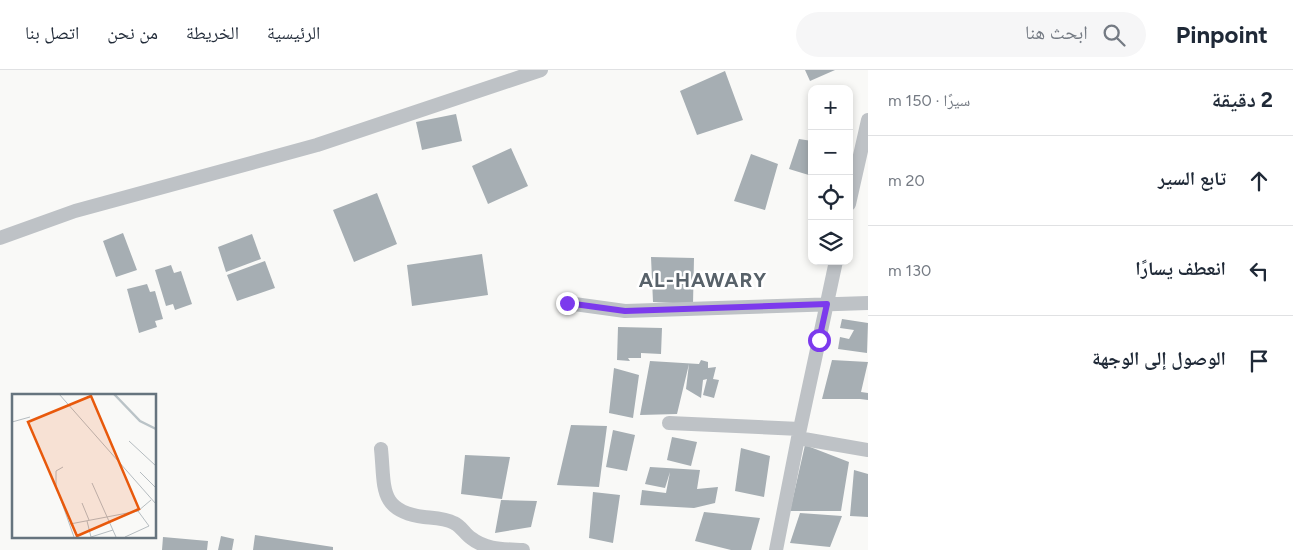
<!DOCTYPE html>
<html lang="ar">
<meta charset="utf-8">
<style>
body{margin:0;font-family:Figtree,"Noto Naskh Arabic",sans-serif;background:#f6f6f7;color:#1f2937;direction:rtl}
.controls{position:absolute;right:15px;top:15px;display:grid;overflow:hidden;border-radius:10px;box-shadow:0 2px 8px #0003}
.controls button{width:45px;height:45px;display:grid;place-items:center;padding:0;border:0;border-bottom:1px solid #e0e1e3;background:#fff;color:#1f2937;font:25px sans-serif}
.stop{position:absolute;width:15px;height:15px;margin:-11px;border:4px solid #7c3aed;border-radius:50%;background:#fff}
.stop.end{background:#7c3aed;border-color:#fff;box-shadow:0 1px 5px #0008}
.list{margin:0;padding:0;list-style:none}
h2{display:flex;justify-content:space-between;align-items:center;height:65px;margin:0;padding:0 20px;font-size:21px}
h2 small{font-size:16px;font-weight:400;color:#747a83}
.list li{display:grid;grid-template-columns:32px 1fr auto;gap:15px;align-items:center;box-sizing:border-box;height:90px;padding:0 20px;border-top:1px solid #e0e1e3}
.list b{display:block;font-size:19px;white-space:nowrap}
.list em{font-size:16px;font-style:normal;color:#747a83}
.icon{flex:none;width:28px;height:28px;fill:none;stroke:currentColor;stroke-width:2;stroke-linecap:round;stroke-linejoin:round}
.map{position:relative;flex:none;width:868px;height:480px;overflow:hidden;direction:ltr}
header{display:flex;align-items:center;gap:30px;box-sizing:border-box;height:70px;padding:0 25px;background:#fff;border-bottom:1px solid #e0e1e3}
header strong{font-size:24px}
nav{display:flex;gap:28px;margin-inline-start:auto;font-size:18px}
.search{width:350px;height:45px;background:#f6f6f7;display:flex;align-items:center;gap:12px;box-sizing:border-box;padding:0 18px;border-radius:28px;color:#747a83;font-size:19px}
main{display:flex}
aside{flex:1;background:#fff}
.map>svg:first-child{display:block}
.building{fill:#a6aeb3}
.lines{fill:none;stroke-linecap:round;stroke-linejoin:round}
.street{stroke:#bec2c6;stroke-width:14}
.route{stroke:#7c3aed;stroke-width:6}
.labels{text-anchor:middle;stroke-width:5;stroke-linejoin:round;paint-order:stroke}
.district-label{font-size:20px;font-weight:bold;letter-spacing:1px;fill:#58626a;stroke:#fff}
.inset-river{fill:none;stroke:#bac3c7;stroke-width:2.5}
.inset-road{fill:none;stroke:#b5bcc0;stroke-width:1}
.view{fill:#e8590c;fill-opacity:0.15;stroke:#e8590c;stroke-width:2.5}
.inset-edge{fill:none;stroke:#66747e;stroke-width:2.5}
</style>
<header>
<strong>Pinpoint</strong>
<div class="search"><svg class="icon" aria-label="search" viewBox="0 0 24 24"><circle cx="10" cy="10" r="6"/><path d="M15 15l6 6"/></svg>ابحث هنا</div>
<nav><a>الرئيسية</a><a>الخريطة</a><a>من نحن</a><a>اتصل بنا</a></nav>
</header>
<main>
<aside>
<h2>2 دقيقة<small>سيرًا · 150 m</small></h2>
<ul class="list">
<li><svg class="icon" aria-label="ahead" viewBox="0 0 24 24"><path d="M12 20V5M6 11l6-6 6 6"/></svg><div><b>تابع السير</b></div><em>20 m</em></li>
<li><svg class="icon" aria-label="left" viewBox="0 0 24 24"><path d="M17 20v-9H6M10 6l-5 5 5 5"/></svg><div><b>انعطف يسارًا</b></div><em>130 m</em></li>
<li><svg class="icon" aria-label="arrive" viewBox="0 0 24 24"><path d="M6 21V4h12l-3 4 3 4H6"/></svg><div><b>الوصول إلى الوجهة</b></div></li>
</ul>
</aside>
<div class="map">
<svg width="868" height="480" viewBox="0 0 868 480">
<rect width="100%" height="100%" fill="#f9f9f7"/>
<path class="building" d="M805,0H835L810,11Z
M725,1L743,50L697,65L680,21Z
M456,44L462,71L422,80L416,52Z
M799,69L812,71V106L789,99Z
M511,78L528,116L488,134L472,96Z
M751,84L778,94L765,140L734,131Z
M377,123L397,174L354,192L333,140Z
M123,163L137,200L116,207L103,171Z
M252,164L261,189L226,202L218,177Z
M482,184L488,225L412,236L407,195Z
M651,187L694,188L693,234L653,232Z
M265,191L275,218L237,231L227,205Z
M171,195L174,203L181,201L192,234L175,240L173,234L166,236L155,200Z
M147,214L150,222L155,221L163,249L155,251L157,257L139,263L127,219Z
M842,249L868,253L867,283L838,279L840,267L849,269L854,260L840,258Z
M618,257L662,258L661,284L641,283V288H628L630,291L617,290Z
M701,290L708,292V298L716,297L713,309L719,310L714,328L703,325L707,309L703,310L701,328L686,319L689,294L677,344L640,345L650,291L699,294Z
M832,290L868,292L861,322L868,323V330L860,329H822Z
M614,298L639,305L633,348L609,343Z
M571,355L607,356L599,417L557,415Z
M613,360L635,365L627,401L606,397Z
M672,367L697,372L691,396L667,390Z
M805,375L849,392L841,441H790Z
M741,378L770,386L764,427L735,421Z
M465,385L510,387L502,429L461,424Z
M650,397L700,400L697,419L718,417L715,433L694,438L640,435L642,420L666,423L670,402L665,418L645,414Z
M854,400L868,404V447L850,446Z
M593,422L620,425L613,473L589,468Z
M501,430L537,431L531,457L495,463Z
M704,442L760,448L751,480H731L695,471Z
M800,443L842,446L830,477L790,473Z
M255,465L333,477V480H253Z
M221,466L234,469L232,480H218Z
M163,467L208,471L207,480H162Z"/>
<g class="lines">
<path class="street" d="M849,134L868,50
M0,168L75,141L317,75L541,0
M567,233L625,241L868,233
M669,353L800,359
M798,368L868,380
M381,379C385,417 378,441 424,447C433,448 445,448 454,453C461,456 465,464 471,468C486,480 504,479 523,480
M776,480L798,368L836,191"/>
</g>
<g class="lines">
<path class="route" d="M567,233L625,241L827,234L819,270"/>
</g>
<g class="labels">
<g class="district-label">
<text x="703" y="217">AL-HAWARY</text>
</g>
</g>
<g transform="translate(12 324)">
<rect width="144" height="144" fill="#f9f9f7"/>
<path class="inset-river" d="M102,0L128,27L144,35"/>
<path class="inset-road" d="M47,0L144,110M0,28L18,23M117,47L144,72M51,73L44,77V92L62,143M128,78L144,94M80,89L104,143M70,109L77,126M75,127L79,143M58,130L126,117L139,106M79,143L101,136M113,143L137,132L126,117"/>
<path class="view" d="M79,2L127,115L65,142L16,28Z"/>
<rect width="144" height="144" class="inset-edge"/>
</g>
</svg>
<div class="controls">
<button>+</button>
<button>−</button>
<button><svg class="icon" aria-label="locate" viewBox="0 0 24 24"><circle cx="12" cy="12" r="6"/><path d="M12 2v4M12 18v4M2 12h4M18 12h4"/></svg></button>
<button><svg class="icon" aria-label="layers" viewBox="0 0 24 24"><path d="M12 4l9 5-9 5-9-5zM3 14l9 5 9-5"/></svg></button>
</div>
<div class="stop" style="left:819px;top:270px"></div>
<div class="stop end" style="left:567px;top:233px"></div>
</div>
</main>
